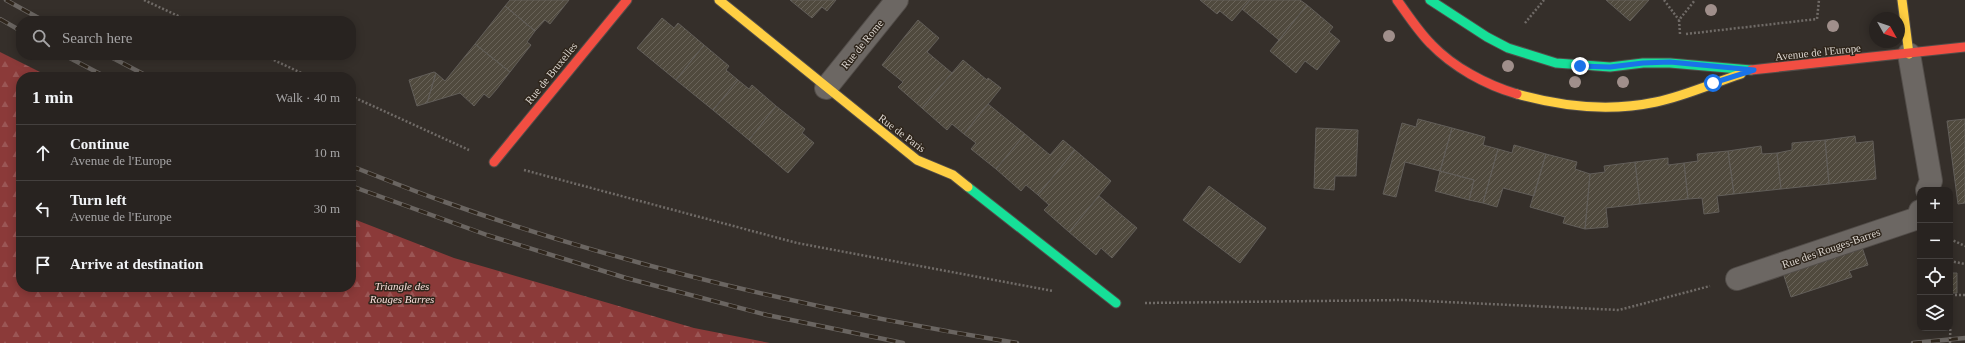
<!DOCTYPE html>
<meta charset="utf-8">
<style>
body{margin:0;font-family:Georgia,serif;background:#342f2d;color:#f1f3f6}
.controls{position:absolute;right:12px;bottom:12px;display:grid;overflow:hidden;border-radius:8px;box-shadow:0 2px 10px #0003}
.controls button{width:36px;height:36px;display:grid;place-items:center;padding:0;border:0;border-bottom:1px solid #44403e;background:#282320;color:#f1f3f6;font:20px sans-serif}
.compass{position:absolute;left:1869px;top:12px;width:36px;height:36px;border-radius:50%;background:#282320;box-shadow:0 2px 10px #0003;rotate:130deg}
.stop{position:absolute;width:12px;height:12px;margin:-9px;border:3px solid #1a73e8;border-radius:50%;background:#fff}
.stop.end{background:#1a73e8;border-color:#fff;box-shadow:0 1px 4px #0008}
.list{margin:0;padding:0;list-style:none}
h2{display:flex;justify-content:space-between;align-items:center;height:52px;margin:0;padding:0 16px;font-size:17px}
h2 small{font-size:13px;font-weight:400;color:#a5a4a5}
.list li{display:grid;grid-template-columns:26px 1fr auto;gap:12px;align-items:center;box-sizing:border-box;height:56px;padding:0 16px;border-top:1px solid #44403e}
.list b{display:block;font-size:15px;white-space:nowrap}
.list p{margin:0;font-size:13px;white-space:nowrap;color:#a5a4a5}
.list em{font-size:13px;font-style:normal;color:#a5a4a5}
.icon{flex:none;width:22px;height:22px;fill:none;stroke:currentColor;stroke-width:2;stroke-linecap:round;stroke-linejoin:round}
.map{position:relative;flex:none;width:1965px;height:343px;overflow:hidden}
.search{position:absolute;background:#282320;box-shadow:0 2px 10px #0003;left:16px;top:16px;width:340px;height:44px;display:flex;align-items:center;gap:10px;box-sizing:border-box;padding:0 14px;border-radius:16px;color:#a5a4a5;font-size:15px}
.panel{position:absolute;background:#282320;box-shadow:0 2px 10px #0003;left:16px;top:72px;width:340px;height:220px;border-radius:16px}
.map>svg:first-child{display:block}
.forest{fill:url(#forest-firs)}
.building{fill:url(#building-hatch);stroke:#625e59}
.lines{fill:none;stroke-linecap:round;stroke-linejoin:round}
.street-casing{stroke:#524d49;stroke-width:24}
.fast-casing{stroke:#524d49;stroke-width:11}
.slow-casing{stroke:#524d49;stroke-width:11}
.jam-casing{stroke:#524d49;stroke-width:11}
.path{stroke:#706b67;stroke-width:2.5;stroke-dasharray:2 2;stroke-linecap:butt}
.street{stroke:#6c6763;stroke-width:22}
.fast{stroke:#16e098;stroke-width:9}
.slow{stroke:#ffcf43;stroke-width:9}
.jam{stroke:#f24e42;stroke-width:9}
.rail-casing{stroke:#6a6561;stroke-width:4.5}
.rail{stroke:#2f261c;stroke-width:3;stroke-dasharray:9;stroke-linecap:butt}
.path-bridge{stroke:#706b67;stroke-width:2.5;stroke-dasharray:2 2;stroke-linecap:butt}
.tree{fill:#a08f8b}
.route{stroke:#1a73e8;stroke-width:5}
.labels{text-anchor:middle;stroke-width:3;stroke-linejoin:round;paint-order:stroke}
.street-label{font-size:11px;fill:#dcd6d0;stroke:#2f261c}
.park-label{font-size:11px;font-style:italic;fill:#f8ddda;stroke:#2f261c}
</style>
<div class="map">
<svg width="1965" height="343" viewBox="0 0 1965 343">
<defs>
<pattern id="forest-firs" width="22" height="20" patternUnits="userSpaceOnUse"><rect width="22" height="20" fill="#8b3a39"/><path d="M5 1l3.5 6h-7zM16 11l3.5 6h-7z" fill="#9b5655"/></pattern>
<pattern id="building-hatch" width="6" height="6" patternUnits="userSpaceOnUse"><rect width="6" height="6" fill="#504a3e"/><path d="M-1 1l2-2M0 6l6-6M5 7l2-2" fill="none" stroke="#696359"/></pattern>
</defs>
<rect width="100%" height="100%" fill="#352f2a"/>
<path class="forest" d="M0,52L50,77H21V287H351V218L454,258L694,328L770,343H0Z"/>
<path class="building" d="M510,0H569L550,24L545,20L535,31L505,6Z
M790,0H836L827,11L822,7L812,18Z
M1200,0H1250L1232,21L1220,11L1217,14Z
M1250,0H1300L1307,5L1279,40L1242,9Z
M1606,0H1649L1630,21Z
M1307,5L1333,27L1329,32L1340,41L1317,70L1305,61L1296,73L1270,51Z
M505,6L535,31L527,42L531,45L510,72L475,44Z
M662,18L674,28L678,23L704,45L676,80L637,48Z
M918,20L939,38L927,52L952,73L922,108L898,87L903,82L882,65Z
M475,44L510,72L496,90L489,98L484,94L474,106L460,93L427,103L436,73L445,81Z
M704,45L729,66L726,70L738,80L713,110L676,80Z
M963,60L987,80L988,78L1001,88L964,134L952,124L947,130L922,108Z
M434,72L436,73L427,103L417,106L409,80Z
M738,80L749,89L752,85L776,106L749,140L713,110Z
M988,104L1025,134L996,169L971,149L976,143L964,134Z
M776,106L805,129L802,133L814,143L788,173L749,140Z
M1418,119L1452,128L1440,171L1405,162L1396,197L1383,194L1402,123L1416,127Z
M1965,119V203L1958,204L1947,121Z
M1316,128L1358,130L1356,176H1335L1334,190L1314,188Z
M1452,128L1485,137L1483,145L1498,149L1483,203L1469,200L1474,180L1440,171Z
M1025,134L1050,155L1063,140L1075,150L1038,195L1026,185L1021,191L996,169Z
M1855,136L1856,143L1873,141L1876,179L1829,184L1825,140Z
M1825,140L1829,184L1781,189L1777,153L1792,150V143Z
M1514,145L1546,154L1534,196L1503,188L1497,207L1483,203L1498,149L1512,153Z
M1761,146L1762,154L1777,153L1781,189L1734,194L1728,151Z
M1075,150L1111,181L1069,232L1044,210L1049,205L1038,195Z
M1728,151L1734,194L1717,196L1719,212L1704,214L1702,198L1688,199L1684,163L1698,161L1697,154Z
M1546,154L1577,162L1575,169L1590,174L1585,229L1563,223L1565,217L1530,207Z
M1668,158V165L1684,163L1688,199L1640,204L1635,162Z
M1635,162L1640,204L1606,208L1608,227L1585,229L1590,174L1605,172L1604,166Z
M1440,171L1474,180L1469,200L1435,191Z
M1209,186L1266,228L1240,263L1183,220Z
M1099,196L1137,228L1112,258L1101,248L1096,255L1069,232Z
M1862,247L1868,265L1849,271L1852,277L1791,297L1783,273Z
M1950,273H1957V293H1950Z"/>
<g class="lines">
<g class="street-casing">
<path id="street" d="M1909,54L1931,181L1927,190
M826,88L897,0
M1737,279L1918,218L1920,211"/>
</g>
<g class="fast-casing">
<path id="fast" d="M1430,0L1487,37L1508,48L1556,63L1610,67L1643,63H1670L1751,70
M968,187L1116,303"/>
</g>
<g class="slow-casing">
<path id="slow" d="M719,0L917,160L953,175L968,187
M1902,0L1909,54
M1517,94C1563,107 1609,112 1656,102C1685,96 1713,83 1741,74"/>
</g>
<g class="jam-casing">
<path id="jam" d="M1397,0C1408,15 1418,31 1431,44C1453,67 1486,85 1517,94
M1751,70L1965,47
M494,162L627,0"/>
</g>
<path class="path" d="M144,0L189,21
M1664,0L1679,20
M1525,23L1544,0
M1680,34L1679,20L1695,0
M1686,34L1817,19L1819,0
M263,55L310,77
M351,96L469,150
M524,170L797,243L1053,291
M1950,239L1965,246
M1950,261L1965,264
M1950,262V273
M1951,295H1965
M1145,303L1403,300L1619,310L1710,286"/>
<use href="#street" class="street"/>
<use href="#fast" class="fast"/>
<use href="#slow" class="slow"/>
<use href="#jam" class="jam"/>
<g class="rail-casing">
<path id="rail" d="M6,0L44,21
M0,19L21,31
M64,55L106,77
M107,55L149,77
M351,166C382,178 413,191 445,202C630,268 824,312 1017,343
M351,186L487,235L626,278L767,315L903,343
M1913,343L1965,338"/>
</g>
<use href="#rail" class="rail"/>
<path class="path-bridge" d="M1950,343L1951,293"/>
</g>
<g class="tree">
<circle cx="1711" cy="10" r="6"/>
<circle cx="1833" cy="26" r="6"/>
<circle cx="1389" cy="36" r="6"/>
<circle cx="1508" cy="66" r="6"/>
<circle cx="1575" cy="82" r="6"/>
<circle cx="1623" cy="82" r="6"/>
</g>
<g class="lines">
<path class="route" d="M1580,66L1610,67L1643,63L1670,62L1754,70L1713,83"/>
</g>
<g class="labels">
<g class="street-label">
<text transform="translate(862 44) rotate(-51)" y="4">Rue de Rome</text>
<text transform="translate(1818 52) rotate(-6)" y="4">Avenue de l'Europe</text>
<text transform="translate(551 73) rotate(-51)" y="4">Rue de Bruxelles</text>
<text transform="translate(902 133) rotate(37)" y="4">Rue de Paris</text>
<text transform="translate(1831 248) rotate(-19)" y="4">Rue des Rouges-Barres</text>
</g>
<g class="park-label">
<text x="402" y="290">Triangle des<tspan x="402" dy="13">Rouges Barres</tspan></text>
</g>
</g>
</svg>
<div class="controls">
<button>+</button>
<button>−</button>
<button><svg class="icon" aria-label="locate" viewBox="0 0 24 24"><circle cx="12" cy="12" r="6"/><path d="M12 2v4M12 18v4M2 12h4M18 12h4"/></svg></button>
<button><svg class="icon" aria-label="layers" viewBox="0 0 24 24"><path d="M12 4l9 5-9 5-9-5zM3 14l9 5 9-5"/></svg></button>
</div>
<svg class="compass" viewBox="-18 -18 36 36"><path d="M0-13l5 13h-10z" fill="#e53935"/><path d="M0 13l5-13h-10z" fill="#a5a4a5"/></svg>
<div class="stop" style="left:1713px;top:83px"></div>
<div class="stop end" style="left:1580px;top:66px"></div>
<div class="search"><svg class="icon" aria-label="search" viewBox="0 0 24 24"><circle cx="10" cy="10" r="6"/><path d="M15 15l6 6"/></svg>Search here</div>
<section class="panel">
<h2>1 min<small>Walk · 40 m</small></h2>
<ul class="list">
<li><svg class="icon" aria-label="ahead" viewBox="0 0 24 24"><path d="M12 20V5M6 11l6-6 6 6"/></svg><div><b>Continue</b><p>Avenue de l'Europe</p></div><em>10 m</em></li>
<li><svg class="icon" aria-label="left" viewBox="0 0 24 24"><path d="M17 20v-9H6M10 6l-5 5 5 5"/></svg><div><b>Turn left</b><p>Avenue de l'Europe</p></div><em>30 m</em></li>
<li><svg class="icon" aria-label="arrive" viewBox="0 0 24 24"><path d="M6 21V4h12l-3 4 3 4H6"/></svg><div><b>Arrive at destination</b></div></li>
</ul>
</section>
</div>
